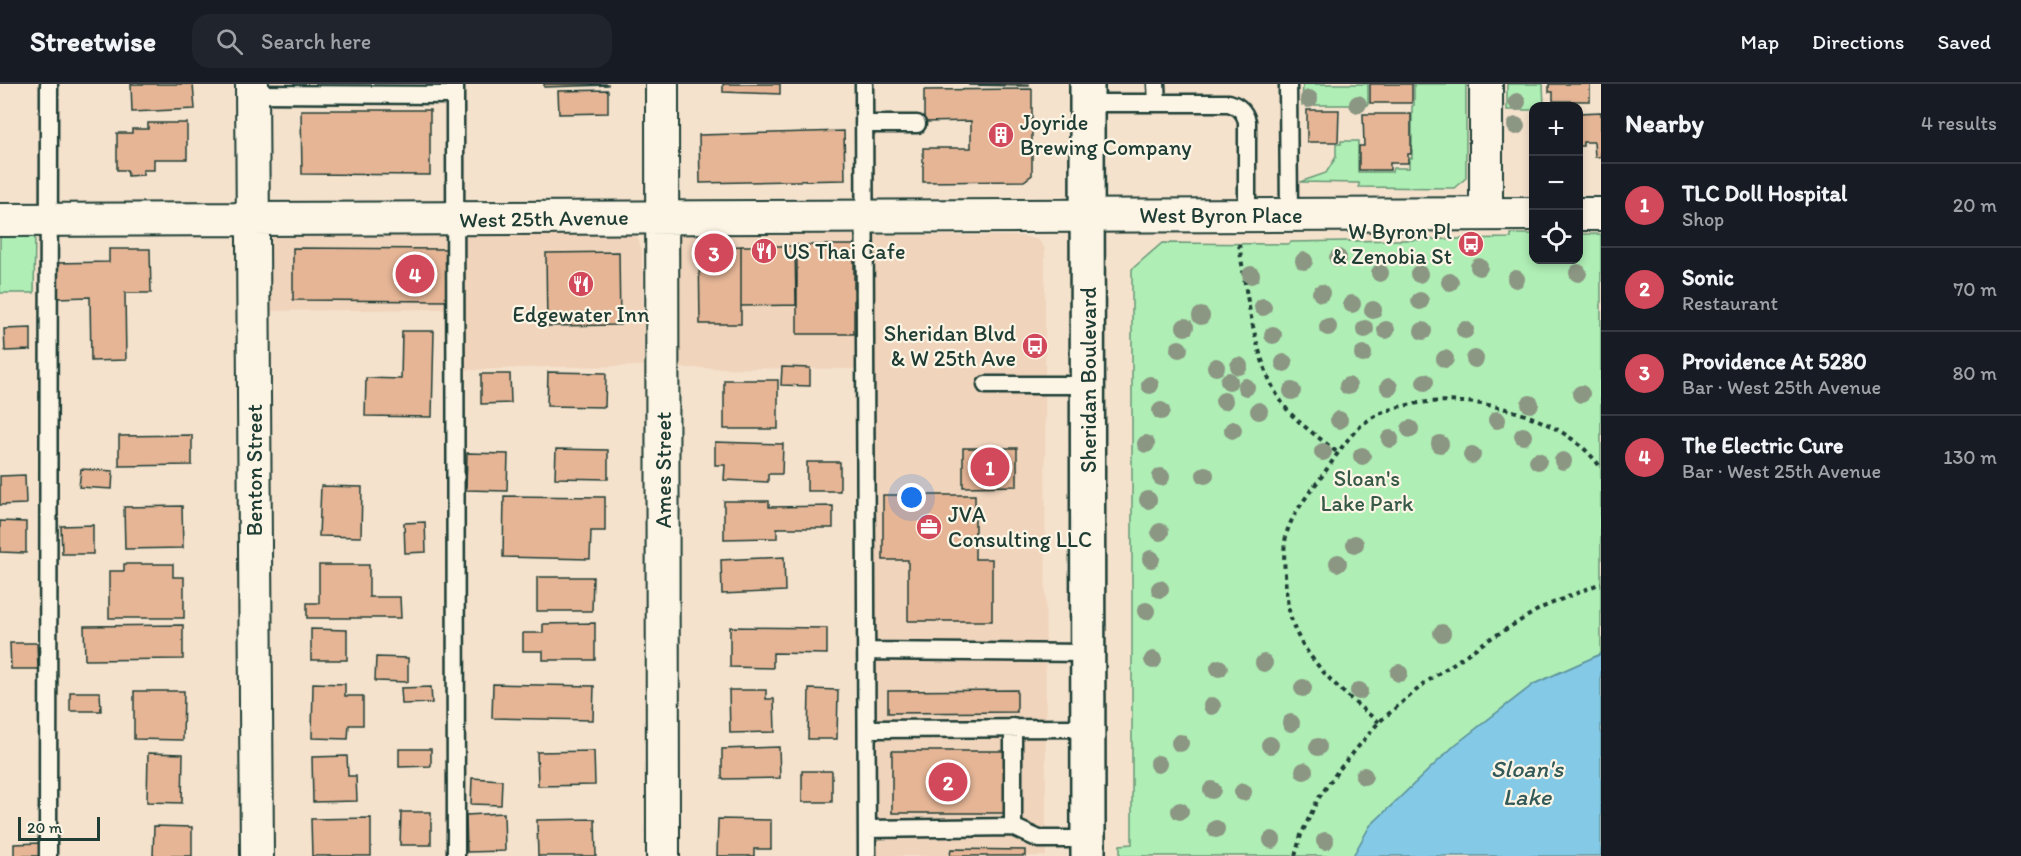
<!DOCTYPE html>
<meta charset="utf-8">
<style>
body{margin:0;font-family:Itim,sans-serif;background:#20242c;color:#f1f3f6}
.controls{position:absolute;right:18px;top:18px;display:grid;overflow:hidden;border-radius:12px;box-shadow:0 3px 9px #0003}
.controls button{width:54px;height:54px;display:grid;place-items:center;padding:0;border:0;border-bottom:2px solid #363941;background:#171b24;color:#f1f3f6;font:30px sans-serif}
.scale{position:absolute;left:18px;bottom:15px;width:82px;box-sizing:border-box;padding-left:6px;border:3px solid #1f3d34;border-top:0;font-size:16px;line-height:21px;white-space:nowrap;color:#1f3d34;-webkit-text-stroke:4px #fcf5e5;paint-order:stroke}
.you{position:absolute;left:912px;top:414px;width:21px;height:21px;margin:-15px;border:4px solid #fff;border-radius:50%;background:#1a73e8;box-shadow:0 0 0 9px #1a73e833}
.badge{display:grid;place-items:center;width:39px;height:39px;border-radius:50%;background:#d1495b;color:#fff;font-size:20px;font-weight:700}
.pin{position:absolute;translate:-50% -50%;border:3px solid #fff;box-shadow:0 2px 6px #0006}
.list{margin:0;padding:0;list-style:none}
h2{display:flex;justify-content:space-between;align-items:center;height:78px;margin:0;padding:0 24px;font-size:26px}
h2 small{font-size:20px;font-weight:400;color:#9ea1a6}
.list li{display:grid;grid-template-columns:39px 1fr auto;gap:18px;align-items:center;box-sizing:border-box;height:84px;padding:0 24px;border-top:2px solid #363941}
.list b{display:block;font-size:22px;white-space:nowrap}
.list p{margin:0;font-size:20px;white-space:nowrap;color:#9ea1a6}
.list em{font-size:20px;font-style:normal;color:#9ea1a6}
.icon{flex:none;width:33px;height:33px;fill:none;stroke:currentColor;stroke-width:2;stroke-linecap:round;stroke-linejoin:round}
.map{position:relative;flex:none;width:1601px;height:772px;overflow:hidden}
header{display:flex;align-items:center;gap:36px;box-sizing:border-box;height:84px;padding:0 30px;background:#171b24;border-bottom:2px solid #363941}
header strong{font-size:28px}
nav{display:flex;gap:33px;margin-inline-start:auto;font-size:21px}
.search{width:420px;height:54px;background:#20242c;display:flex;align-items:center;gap:15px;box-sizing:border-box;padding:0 21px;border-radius:18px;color:#9ea1a6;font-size:22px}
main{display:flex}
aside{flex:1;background:#171b24}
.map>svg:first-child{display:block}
.built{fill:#f0d4bc}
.green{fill:#afeeb5;stroke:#679674;stroke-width:1.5}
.water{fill:#84cae6;stroke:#5c929f;stroke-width:1.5}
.building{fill:#e5b596;stroke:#1f3d34;stroke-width:1.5}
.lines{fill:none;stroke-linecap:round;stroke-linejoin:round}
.service-casing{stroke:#1f3d34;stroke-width:21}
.minor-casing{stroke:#1f3d34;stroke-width:36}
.primary-casing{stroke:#1f3d34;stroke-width:38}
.path{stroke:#1f3d34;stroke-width:4;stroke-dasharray:4.5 4.5;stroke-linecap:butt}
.service{stroke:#fcf5e5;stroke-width:16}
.minor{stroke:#fcf5e5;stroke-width:32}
.primary{stroke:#fcf5e5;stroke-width:33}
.tree{fill:#8b9683}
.labels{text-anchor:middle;stroke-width:4.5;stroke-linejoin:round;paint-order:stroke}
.poi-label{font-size:22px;fill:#1f3d34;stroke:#fcf5e5;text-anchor:start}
.street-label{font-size:22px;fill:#1f3d34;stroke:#fcf5e5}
.park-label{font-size:22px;fill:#355847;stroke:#fcf5e5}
.water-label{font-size:24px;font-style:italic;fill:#335958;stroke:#fcf5e5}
</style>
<header>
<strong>Streetwise</strong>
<div class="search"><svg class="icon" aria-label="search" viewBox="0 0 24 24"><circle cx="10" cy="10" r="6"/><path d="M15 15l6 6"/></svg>Search here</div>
<nav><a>Map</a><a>Directions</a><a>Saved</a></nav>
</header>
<main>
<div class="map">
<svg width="1601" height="772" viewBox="0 0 1601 772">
<rect width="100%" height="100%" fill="#f5e2cd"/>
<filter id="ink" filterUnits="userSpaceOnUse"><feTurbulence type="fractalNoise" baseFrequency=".0167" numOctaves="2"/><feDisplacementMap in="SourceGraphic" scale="12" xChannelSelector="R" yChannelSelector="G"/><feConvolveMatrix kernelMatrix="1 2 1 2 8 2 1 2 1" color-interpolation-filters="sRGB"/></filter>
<g filter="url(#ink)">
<path class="built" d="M626,150L638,154L642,166L644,282L548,283L447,287L446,225L269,227L270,156L275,152Z
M680,150L1023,152L1039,156L1045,165L1046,772H859L861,285L674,284L675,164Z"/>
<path class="green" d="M1303,0H1368V21H1302Z
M1414,0H1466V94L1454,104L1359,103V99L1300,98L1326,89L1336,73V60H1341V57H1358V88H1392L1393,84H1409V74H1412V22L1414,21Z
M1507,0H1543L1544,22H1566H1534L1533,26H1507Z
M0,150H35L34,209H0Z
M1511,150H1533L1534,176H1578L1579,150H1601V570L1534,600L1455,661L1370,742L1353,772H1120V761L1132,760V185L1162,159L1289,160L1291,158L1511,154Z"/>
<path class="water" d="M1601,570V772H1353L1370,742L1455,661L1534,600Z"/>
<path class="building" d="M131,0H193L195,25L132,28Z
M544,0H608V1L544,3Z
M723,0H780V10L723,8Z
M969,0H1029V2L969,1Z
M1370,0H1412V19H1370Z
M1549,0H1590V17H1553V8H1549Z
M1032,5V91L1024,97L923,98V64H971V37L924,38V6Z
M608,6V29L559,30L558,7Z
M301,26H430V91L302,90Z
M1307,26H1339L1338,58H1307Z
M1601,28V73H1595L1594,58H1583V62H1578V29Z
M1363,30H1411V70H1408V79H1390V86H1359V62H1364Z
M148,39H187V75H154V86H143V91L128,92L127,86H117V49H132V45H148Z
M844,47L845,96L700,99L699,51Z
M797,161H854V250H797Z
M741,162V240H700L699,163Z
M741,162H795L796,221L741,222Z
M293,164L449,165V217L293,216Z
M109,165H150L151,209H125L126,276L91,277L90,213L56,214L55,179L109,178Z
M619,168L620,241L547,242L546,169Z
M31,244V266L5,267L4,245Z
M402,247H434L432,333L365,332L366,294L401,295Z
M782,283L810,284V302L781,301Z
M548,288L606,289L605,323L547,322Z
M481,290H510L511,319L481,320Z
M724,296H778V345H724Z
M192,351V381L119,382V352Z
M715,358L783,360L782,390H768V398L724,396L725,381H715Z
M963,364H1017V402L963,403Z
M556,365L608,366V395L555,394Z
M467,369L508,370L507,407L466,406Z
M807,378H840V407H807Z
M81,385L113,387L112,405L79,403Z
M25,391L26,420L0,421V392Z
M321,402L362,403L361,453L319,452Z
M883,411H975V475H992V537H908V476H883Z
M504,412L605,413V447H591L590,475L503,473Z
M724,417H769V423L833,422V444H777V454L724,455Z
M182,422L183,464L125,465L124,423Z
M0,437L26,438V469L0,468Z
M425,438L426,468L405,469L404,439Z
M93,441V470H62L61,442Z
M784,473L785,507L722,510L721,476Z
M124,480H173V493H184V534H109V487H124Z
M319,481H369V513H400L401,534H307V519H319Z
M537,493H593L592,527H537Z
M595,539V576H543V567H523V549H543V540Z
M183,541V575L85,576L84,542Z
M730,543L827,544V570L773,569V584L730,583Z
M311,545L347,546V576H311Z
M10,559H37L38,585H11Z
M376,573L408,574V598L375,597Z
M313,599L345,600V612H363V641H349L348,655L312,654Z
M493,600L594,602L593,636L492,634Z
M431,603L432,619L402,620L401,604Z
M809,605L838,606L837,655H808Z
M729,606H766V615H774L775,648L730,649Z
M1017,606V628L888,629V607Z
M134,607H184L183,656L134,655Z
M70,608H100L101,627H70Z
M779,663L780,694L722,695V665Z
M399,665H431V682L399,683Z
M594,667L595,701L538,702L537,668Z
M892,667H1004V729H892Z
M148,669L183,670L182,719L147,718Z
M347,672L348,692H356L357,717L313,718L312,673Z
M802,687H832V718H802Z
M472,694L502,696L501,721L471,720Z
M401,728H431V761H400Z
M504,729L505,767L467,768L466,731Z
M371,734V772H312L311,735Z
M595,735L596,772H538L537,736Z
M718,735L771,736V765H754V772H717Z
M154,742L192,743V772H153Z
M40,759L41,772H14V760Z
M951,765L1025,766V772H950Z"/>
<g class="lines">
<g class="service-casing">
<path id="service" d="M455,0L456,772
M864,0L867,772
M1156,0L1157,19
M1288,0L1289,131
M252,10L455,11
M1087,19H1229C1239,22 1244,27 1247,37V131
M864,40H917
M986,301H1088
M867,567L1088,569
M1013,643V743
M867,645L1088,644
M867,745L1013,743L1039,755H1088
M48,772L49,0"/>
</g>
<g class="minor-casing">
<path id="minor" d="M252,0L257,772
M662,0L663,772
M1486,0V130
M1578,130H1601
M0,136L1534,130"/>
</g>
<g class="primary-casing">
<path id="primary" d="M1087,0L1088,772"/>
</g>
<path class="path" d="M1239,160C1246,206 1255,282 1283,320C1295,338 1322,355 1339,370
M1379,638C1350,616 1315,585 1298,552C1288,533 1286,511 1285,490C1284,475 1283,460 1288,445C1295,426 1310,408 1322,392C1338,370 1352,343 1377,331C1442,300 1559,323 1601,384
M1295,772L1301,751L1318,715L1337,688L1379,638L1425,599L1485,558L1541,524L1601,499"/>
<use href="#service" class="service"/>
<use href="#minor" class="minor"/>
<use href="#primary" class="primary"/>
</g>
<g class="tree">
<circle cx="1309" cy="15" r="9"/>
<circle cx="1517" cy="18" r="9"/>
<circle cx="1358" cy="20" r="9"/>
<circle cx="1516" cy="42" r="9"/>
<circle cx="1338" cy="174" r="9"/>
<circle cx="1304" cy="177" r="9"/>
<circle cx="1479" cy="183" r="9"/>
<circle cx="1380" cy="189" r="9"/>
<circle cx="1578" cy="189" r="9"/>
<circle cx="1419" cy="190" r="9"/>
<circle cx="1251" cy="191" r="9"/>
<circle cx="1516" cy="195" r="9"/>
<circle cx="1450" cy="198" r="9"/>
<circle cx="1321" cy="209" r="9"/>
<circle cx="1420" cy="217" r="9"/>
<circle cx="1352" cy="220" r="9"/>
<circle cx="1263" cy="223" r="9"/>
<circle cx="1373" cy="226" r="9"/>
<circle cx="1201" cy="232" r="9"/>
<circle cx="1185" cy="243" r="9"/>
<circle cx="1328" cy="243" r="9"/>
<circle cx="1365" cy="245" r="9"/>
<circle cx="1386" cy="246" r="9"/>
<circle cx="1465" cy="246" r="9"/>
<circle cx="1423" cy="247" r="9"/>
<circle cx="1273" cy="251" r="9"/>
<circle cx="1179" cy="265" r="9"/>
<circle cx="1363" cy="270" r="9"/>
<circle cx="1445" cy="275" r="9"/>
<circle cx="1475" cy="275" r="9"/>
<circle cx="1284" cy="279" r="9"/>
<circle cx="1239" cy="282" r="9"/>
<circle cx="1216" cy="283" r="9"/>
<circle cx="1229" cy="297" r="9"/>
<circle cx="1425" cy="298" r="9"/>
<circle cx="1150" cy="301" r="9"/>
<circle cx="1348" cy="302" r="9"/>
<circle cx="1246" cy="303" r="9"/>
<circle cx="1389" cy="303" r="9"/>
<circle cx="1292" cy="307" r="9"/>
<circle cx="1581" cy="310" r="9"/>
<circle cx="1224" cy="317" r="9"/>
<circle cx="1530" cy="320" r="9"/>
<circle cx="1161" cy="327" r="9"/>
<circle cx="1259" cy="327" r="9"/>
<circle cx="1339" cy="336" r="9"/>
<circle cx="1497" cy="336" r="9"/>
<circle cx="1410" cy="345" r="9"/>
<circle cx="1233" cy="346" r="9"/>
<circle cx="1523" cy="352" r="9"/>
<circle cx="1390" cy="355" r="9"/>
<circle cx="1146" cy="360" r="9"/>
<circle cx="1440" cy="360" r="9"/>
<circle cx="1323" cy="368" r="9"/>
<circle cx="1472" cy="371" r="9"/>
<circle cx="1362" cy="372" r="9"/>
<circle cx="1538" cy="377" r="9"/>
<circle cx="1563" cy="377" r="9"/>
<circle cx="1205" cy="391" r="9"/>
<circle cx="1161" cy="393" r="9"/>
<circle cx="1148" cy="416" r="9"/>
<circle cx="1160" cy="448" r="9"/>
<circle cx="1355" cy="460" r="9"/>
<circle cx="1151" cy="475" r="9"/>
<circle cx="1338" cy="479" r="9"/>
<circle cx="1160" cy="505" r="9"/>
<circle cx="1146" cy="527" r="9"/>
<circle cx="1442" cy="549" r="9"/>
<circle cx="1153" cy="576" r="9"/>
<circle cx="1264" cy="579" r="9"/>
<circle cx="1219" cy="584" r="9"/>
<circle cx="1399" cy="589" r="9"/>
<circle cx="1303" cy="604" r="9"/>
<circle cx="1359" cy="607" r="9"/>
<circle cx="1212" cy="622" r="9"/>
<circle cx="1291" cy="639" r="9"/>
<circle cx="1180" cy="659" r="9"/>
<circle cx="1270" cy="661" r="9"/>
<circle cx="1318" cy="663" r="9"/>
<circle cx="1158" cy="680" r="9"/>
<circle cx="1304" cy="687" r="9"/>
<circle cx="1364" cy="692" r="9"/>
<circle cx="1212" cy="706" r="9"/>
<circle cx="1243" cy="708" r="9"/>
<circle cx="1180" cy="727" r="9"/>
<circle cx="1216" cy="745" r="9"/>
<circle cx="1272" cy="756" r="9"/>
<circle cx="1325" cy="757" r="9"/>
</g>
</g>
<defs>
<g id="building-disc" transform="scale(1.35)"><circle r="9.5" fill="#d1495b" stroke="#fcf5e5"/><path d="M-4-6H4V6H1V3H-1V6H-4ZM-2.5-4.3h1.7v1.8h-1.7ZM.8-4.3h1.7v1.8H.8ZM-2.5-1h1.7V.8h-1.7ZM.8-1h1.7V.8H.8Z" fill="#fff"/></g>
<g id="bus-disc" transform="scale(1.35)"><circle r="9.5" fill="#d1495b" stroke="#fcf5e5"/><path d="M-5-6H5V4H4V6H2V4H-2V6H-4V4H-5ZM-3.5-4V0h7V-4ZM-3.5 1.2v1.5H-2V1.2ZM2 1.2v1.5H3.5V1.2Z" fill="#fff"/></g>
<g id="restaurant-disc" transform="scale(1.35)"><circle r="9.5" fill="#d1495b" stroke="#fcf5e5"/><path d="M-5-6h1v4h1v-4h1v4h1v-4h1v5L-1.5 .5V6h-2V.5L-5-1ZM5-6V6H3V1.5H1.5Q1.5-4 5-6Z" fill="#fff"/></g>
<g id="office-disc" transform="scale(1.35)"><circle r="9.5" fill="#d1495b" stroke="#fcf5e5"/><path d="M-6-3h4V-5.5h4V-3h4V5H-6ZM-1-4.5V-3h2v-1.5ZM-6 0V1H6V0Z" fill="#fff"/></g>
</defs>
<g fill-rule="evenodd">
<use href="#building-disc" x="1001" y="51"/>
<use href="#bus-disc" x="1471" y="160"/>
<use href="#restaurant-disc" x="764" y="167"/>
<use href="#restaurant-disc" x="581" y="200"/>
<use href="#bus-disc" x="1035" y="262"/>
<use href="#office-disc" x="929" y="443"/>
</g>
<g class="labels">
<g class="poi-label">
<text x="1020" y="46">Joyride<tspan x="1020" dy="25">Brewing Company</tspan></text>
<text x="1452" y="155" text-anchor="end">W Byron Pl<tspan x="1452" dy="25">&amp; Zenobia St</tspan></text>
<text x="783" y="175">US Thai Cafe</text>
<text x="581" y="238" text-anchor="middle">Edgewater Inn</text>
<text x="1016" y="257" text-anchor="end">Sheridan Blvd<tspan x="1016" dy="25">&amp; W 25th Ave</tspan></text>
<text x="948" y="438">JVA<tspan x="948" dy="25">Consulting LLC</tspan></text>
</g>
<g class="street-label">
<text x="1221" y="139">West Byron Place</text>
<text transform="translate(544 134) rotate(-1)" y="8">West 25th Avenue</text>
<text transform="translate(1088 296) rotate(-90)" y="8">Sheridan Boulevard</text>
<text transform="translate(254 386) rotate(-90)" y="8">Benton Street</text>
<text transform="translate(663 386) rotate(-90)" y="8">Ames Street</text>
</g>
<g class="park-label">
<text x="1367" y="402">Sloan's<tspan x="1367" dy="25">Lake Park</tspan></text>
</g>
<g class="water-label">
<text x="1527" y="693">Sloan's<tspan x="1527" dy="28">Lake</tspan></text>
</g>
</g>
</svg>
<div class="controls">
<button>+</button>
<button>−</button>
<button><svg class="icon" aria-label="locate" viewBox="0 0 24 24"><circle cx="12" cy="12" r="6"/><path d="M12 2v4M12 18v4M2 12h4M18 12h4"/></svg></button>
</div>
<div class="scale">20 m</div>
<div class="you"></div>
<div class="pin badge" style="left:990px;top:383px">1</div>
<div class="pin badge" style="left:948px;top:698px">2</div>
<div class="pin badge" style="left:714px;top:169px">3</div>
<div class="pin badge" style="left:415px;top:190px">4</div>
</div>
<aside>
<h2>Nearby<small>4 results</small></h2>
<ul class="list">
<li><span class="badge">1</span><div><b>TLC Doll Hospital</b><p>Shop</p></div><em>20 m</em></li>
<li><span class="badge">2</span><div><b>Sonic</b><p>Restaurant</p></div><em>70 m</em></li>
<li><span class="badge">3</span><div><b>Providence At 5280</b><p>Bar · West 25th Avenue</p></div><em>80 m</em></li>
<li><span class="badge">4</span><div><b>The Electric Cure</b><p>Bar · West 25th Avenue</p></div><em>130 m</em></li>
</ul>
</aside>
</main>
